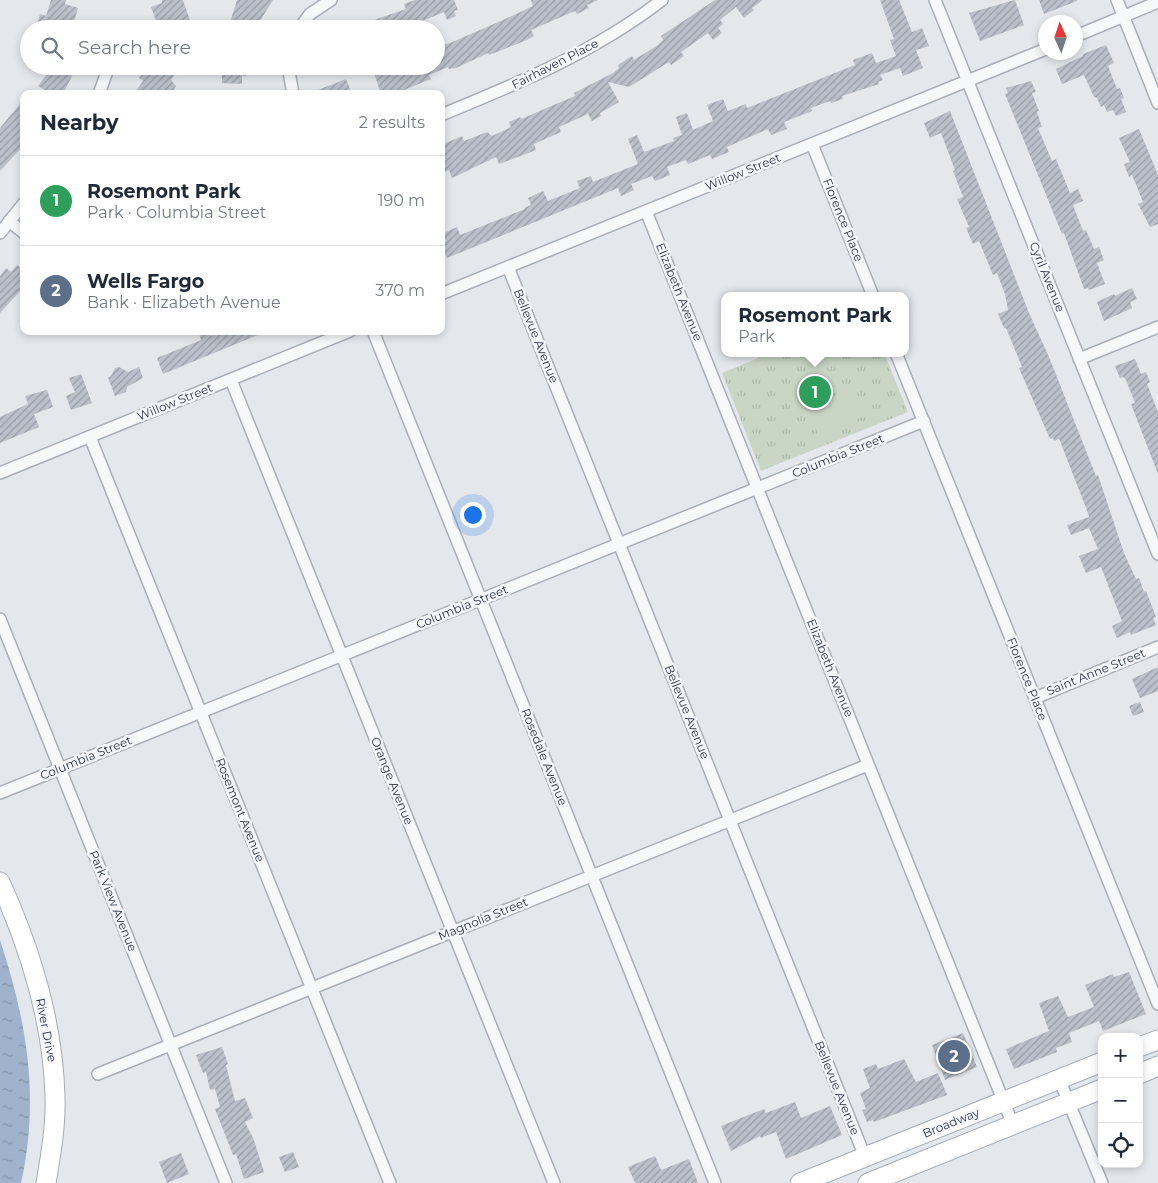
<!DOCTYPE html>
<meta charset="utf-8">
<style>
body{margin:0;font-family:Montserrat,sans-serif;background:#f6f6f7;color:#1f2937}
.controls{position:absolute;right:15px;bottom:15px;display:grid;overflow:hidden;border-radius:10px;box-shadow:0 2px 8px #0003}
.controls button{width:45px;height:45px;display:grid;place-items:center;padding:0;border:0;border-bottom:1px solid #e0e1e3;background:#fff;color:#1f2937;font:25px sans-serif}
.compass{position:absolute;left:1038px;top:15px;width:45px;height:45px;border-radius:50%;background:#fff;box-shadow:0 2px 8px #0003;rotate:357deg}
.you{position:absolute;left:472px;top:514px;width:18px;height:18px;margin:-12px;border:4px solid #fff;border-radius:50%;background:#1a73e8;box-shadow:0 0 0 8px #1a73e833}
.badge{display:grid;place-items:center;width:32px;height:32px;border-radius:50%;background:#d1495b;color:#fff;font-size:16px;font-weight:700}
.pin{position:absolute;translate:-50% -50%;border:2px solid #fff;box-shadow:0 1px 5px #0006}
.popup{position:absolute;left:721px;top:292px;width:188px;height:65px;box-sizing:border-box;display:grid;place-content:center;border-radius:10px;background:#fff;filter:drop-shadow(0 1px 4px #0005);font-size:16px;white-space:nowrap;color:#747a83}
.popup b{font-size:19px;color:#1f2937}
.popup::after{content:'';position:absolute;left:50%;top:100%;margin-left:-10px;border:10px solid transparent;border-top-color:#fff}
.list{margin:0;padding:0;list-style:none}
h2{display:flex;justify-content:space-between;align-items:center;height:65px;margin:0;padding:0 20px;font-size:21px}
h2 small{font-size:16px;font-weight:400;color:#747a83}
.list li{display:grid;grid-template-columns:32px 1fr auto;gap:15px;align-items:center;box-sizing:border-box;height:90px;padding:0 20px;border-top:1px solid #e0e1e3}
.list b{display:block;font-size:19px;white-space:nowrap}
.list p{margin:0;font-size:16px;white-space:nowrap;color:#747a83}
.list em{font-size:16px;font-style:normal;color:#747a83}
.icon{flex:none;width:28px;height:28px;fill:none;stroke:currentColor;stroke-width:2;stroke-linecap:round;stroke-linejoin:round}
.map{position:relative;flex:none;width:1158px;height:1183px;overflow:hidden}
.search{position:absolute;background:#fff;box-shadow:0 2px 8px #0003;left:20px;top:20px;width:425px;height:55px;display:flex;align-items:center;gap:12px;box-sizing:border-box;padding:0 18px;border-radius:28px;color:#747a83;font-size:19px}
.panel{position:absolute;background:#fff;box-shadow:0 2px 8px #0003;left:20px;top:90px;width:425px;height:245px;border-radius:10px}
.map>svg:first-child{display:block}
.park{fill:url(#park-tufts)}
.pitch{fill:#c9d6c5}
.water{fill:url(#water-ripples)}
.building{fill:url(#building-hatch)}
.lines{fill:none;stroke-linecap:round;stroke-linejoin:round}
.minor-casing{stroke:#a9aeb7;stroke-width:14}
.primary-casing{stroke:#a3abb8;stroke-width:21}
.minor{stroke:#f7f8fa;stroke-width:11}
.primary{stroke:#fff;stroke-width:19}
.labels{text-anchor:middle;stroke-width:5;stroke-linejoin:round;paint-order:stroke}
.street-label{font-size:12px;fill:#2b3445;stroke:#f4f6f9}
</style>
<div class="map">
<svg width="1158" height="1183" viewBox="0 0 1158 1183">
<defs>
<pattern id="park-tufts" width="24" height="20" patternUnits="userSpaceOnUse" patternTransform="scale(1.25)"><rect width="24" height="20" fill="#c9d6c5"/><path d="M3 7l-1-3M5 7V3M7 7l1-3M15 17l-1-3M17 17v-4M19 17l1-3" fill="none" stroke="#adb8ab"/></pattern>
<pattern id="water-ripples" width="26" height="14" patternUnits="userSpaceOnUse" patternTransform="scale(1.25)"><rect width="26" height="14" fill="#9fb4cc"/><path d="M2 4q2-2 4 0t4 0M15 11q2-2 4 0t4 0" fill="none" stroke="#8293a7"/></pattern>
<pattern id="building-hatch" width="6" height="6" patternUnits="userSpaceOnUse" patternTransform="scale(1.25)"><rect width="6" height="6" fill="#bbc0ca"/><path d="M-1 1l2-2M0 6l6-6M5 7l2-2" fill="none" stroke="#989da6"/></pattern>
</defs>
<rect width="100%" height="100%" fill="#e4e7ec"/>
<path class="park" d="M771,353H884L908,412L761,471L722,373Z"/>
<path class="pitch" d="M855,395L863,417L818,434L809,412Z"/>
<path class="water" d="M0,940C27,1022 40,1098 21,1183H0Z"/>
<path class="building" d="M51,0H66L65,4L78,8L72,29H36L40,14L46,16Z
M162,0H183L193,29H159L151,7L162,3Z
M237,0H273L255,29H228Z
M415,0H454L458,10L454,11L456,16L447,20L444,12L403,29H377L374,20L406,9L404,4Z
M531,0H598L587,5L589,8L577,14L575,11L531,30L534,36L527,40L489,55L488,53L456,68L449,69L448,67L429,75L431,79L404,90L392,94H381L373,70L384,66H436V46L450,43L503,20L533,6Z
M715,0H763L752,8L754,10L744,18L736,7L720,20L723,24L718,28L722,33L713,40L708,33L681,52L684,56L671,65L669,62L629,87L608,82L619,102L600,113L601,116L592,121L588,114L559,127L561,132L534,144L536,150L523,155L499,164L496,157L452,178L449,170L441,174V145L462,136L464,141L487,132L492,136L511,127L509,122L520,117L521,119L575,96L574,93L613,73L619,68L618,65L632,56L634,60L658,45L663,40L661,36Z
M880,0H899L912,32L922,28L929,46L916,50L923,68L903,76L900,68L880,75L883,80L878,82L879,84L842,96L843,99L831,103L830,101L811,108L812,111L784,122L787,129L771,135L768,129L727,147L729,152L712,159L710,155L688,164L686,160L667,167L670,175L655,181L652,176L631,184L634,190L621,196L618,188L447,258L441,245L446,241L442,234L457,227L460,235L525,209L524,208L531,205L528,198L543,191L548,201L580,188L577,181L591,176L593,182L638,164L628,139L637,135L644,152L674,141L673,138L682,135L676,117L687,113L693,130L713,121L707,105L723,99L728,111L746,104L747,108L855,65L853,60L872,53L876,63L896,56L890,40L894,39Z
M1015,0L1024,25L980,41L969,13Z
M1039,0H1077V1L1044,14Z
M1106,45L1114,63L1108,66L1117,89L1120,88L1124,98L1121,99L1126,112L1116,116L1113,110L1107,112L1104,105L1101,107L1097,98L1094,97L1084,75L1062,84L1056,69L1083,56V54Z
M53,66H77L63,94H52L38,86Z
M153,66H166L176,73L171,80L176,86L171,94H134L143,81L139,78L145,70L148,72Z
M214,66H246V76H242V84L222,83V75H214Z
M346,79L352,94H310V93Z
M1031,81L1036,92L1032,93L1039,111L1037,112L1042,127L1038,128L1052,161L1056,159L1070,193L1078,189L1083,201L1073,205L1083,231L1086,230L1094,249L1099,247L1104,260L1097,263L1105,284L1089,290L1088,288L1084,289L1064,233L1062,234L1005,94L1008,93L1006,88Z
M24,99V145L0,171V128Z
M950,111L1029,313L1049,357L1096,476L1098,475L1124,553L1136,579L1139,578L1144,592L1146,591L1156,617L1153,618L1156,625L1131,635L1130,632L1117,638L1112,626L1122,621L1101,567L1086,573L1079,556L1098,549L1089,528L1071,535L1067,525L1089,517L1088,513L1060,441L1059,439L1054,441L1053,438L1050,439L1019,368L1022,367L1006,328H1004L998,314L1008,310L1005,294L997,273L993,275L979,241L973,244L966,228L969,227L957,199L963,197L953,171L955,170L941,133L930,138L924,123Z
M1139,129L1158,175V224L1150,227L1138,204L1143,202L1132,175L1129,177L1124,164L1130,162L1119,138Z
M17,265L24,270V281L19,287L22,289L0,313V276L6,268L11,272Z
M1132,288L1137,299L1130,302L1132,308L1104,321L1097,302L1114,294L1115,296Z
M207,331H209L211,336L223,331L265,332L163,374L157,358L201,340L199,334Z
M1135,359L1141,374L1146,372L1150,382L1147,384L1158,412V474L1131,404L1135,403L1126,380L1123,377L1120,378L1115,366Z
M119,367L128,372L139,367L143,378L127,387L126,392L115,396L108,378L111,376L115,368Z
M81,374L92,403L71,410L66,396L75,392L69,378Z
M47,390L53,407L34,414L39,427L0,443V417L28,404L25,396Z
M1158,667V691L1140,698L1132,679Z
M1140,702L1144,712L1133,716L1129,706Z
M1129,972L1146,1014L1103,1031L1099,1021L1069,1033L1072,1042L1056,1048L1057,1052L1014,1069L1006,1049L1049,1031L1039,1003L1058,996L1068,1017L1094,1007L1085,985L1113,974L1114,977Z
M963,1033L977,1067L945,1080L932,1045Z
M222,1047L228,1064L226,1065L235,1101L245,1098L253,1118L245,1122L254,1140L264,1172L244,1179L236,1154L233,1155L215,1109L220,1107L215,1089L210,1090L206,1072L203,1073L196,1055Z
M904,1059L916,1082L938,1073L947,1095L874,1122L873,1120L867,1122L862,1110L866,1109L860,1093L870,1088L863,1069L876,1064L878,1069Z
M795,1102L801,1118L830,1106L842,1135L786,1159L776,1132L761,1138L760,1136L731,1151L721,1126L764,1109L766,1113Z
M293,1152L299,1167L285,1172L279,1157Z
M181,1153L189,1174L167,1183L159,1162Z
M655,1156L661,1170L689,1159L698,1183H635L628,1167Z"/>
<g class="lines">
<g class="minor-casing">
<path id="minor" d="M935,0L1158,554
M1117,0L1158,103
M299,29L310,14L331,0
M1076,36L1158,2
M288,66L293,94
M99,94L109,66
M441,115C519,83 595,52 662,0
M812,144L873,296
M646,211L1013,1125
M9,221L24,233
M0,233L24,203
M508,267L865,1157
M441,294L1046,49
M373,331L715,1183
M896,353L1158,1004
M1079,359L1158,327
M231,380L554,1183
M90,437L390,1183
M0,473L350,331
M0,619L226,1183
M1035,698L1158,647
M0,793L924,421
M98,1074L868,765
M1059,1079L1102,1183"/>
</g>
<g class="primary-casing">
<path id="primary" d="M0,882C30,948 53,1023 55,1096C56,1125 51,1154 46,1183
M1139,1047L1158,1040
M1139,1074L1158,1066
M800,1183L1102,1062
M868,1183L1102,1089"/>
</g>
<use href="#minor" class="minor"/>
<use href="#primary" class="primary"/>
</g>
<g class="labels">
<g class="street-label">
<text transform="translate(555 64) rotate(-27)" y="4">Fairhaven Place</text>
<text transform="translate(743 172) rotate(-22)" y="4">Willow Street</text>
<text transform="translate(843 220) rotate(68)" y="4">Florence Place</text>
<text transform="translate(1047 277) rotate(68)" y="4">Cyril Avenue</text>
<text transform="translate(679 292) rotate(68)" y="4">Elizabeth Avenue</text>
<text transform="translate(536 336) rotate(68)" y="4">Bellevue Avenue</text>
<text transform="translate(175 402) rotate(-22)" y="4">Willow Street</text>
<text transform="translate(838 456) rotate(-22)" y="4">Columbia Street</text>
<text transform="translate(462 607) rotate(-22)" y="4">Columbia Street</text>
<text transform="translate(830 668) rotate(68)" y="4">Elizabeth Avenue</text>
<text transform="translate(1096 672) rotate(-22)" y="4">Saint Anne Street</text>
<text transform="translate(1027 679) rotate(68)" y="4">Florence Place</text>
<text transform="translate(687 712) rotate(68)" y="4">Bellevue Avenue</text>
<text transform="translate(544 757) rotate(68)" y="4">Rosedale Avenue</text>
<text transform="translate(86 758) rotate(-22)" y="4">Columbia Street</text>
<text transform="translate(392 781) rotate(68)" y="4">Orange Avenue</text>
<text transform="translate(240 810) rotate(68)" y="4">Rosemont Avenue</text>
<text transform="translate(113 901) rotate(68)" y="4">Park View Avenue</text>
<text transform="translate(483 919) rotate(-22)" y="4">Magnolia Street</text>
<text transform="translate(46 1030) rotate(79)" y="4">River Drive</text>
<text transform="translate(837 1088) rotate(68)" y="4">Bellevue Avenue</text>
<text transform="translate(951 1123) rotate(-22)" y="4">Broadway</text>
</g>
</g>
</svg>
<div class="controls">
<button>+</button>
<button>−</button>
<button><svg class="icon" aria-label="locate" viewBox="0 0 24 24"><circle cx="12" cy="12" r="6"/><path d="M12 2v4M12 18v4M2 12h4M18 12h4"/></svg></button>
</div>
<svg class="compass" viewBox="-18 -18 36 36"><path d="M0-13l5 13h-10z" fill="#e53935"/><path d="M0 13l5-13h-10z" fill="#747a83"/></svg>
<div class="you"></div>
<div class="pin badge" style="left:815px;top:392px;background:#2e9e5b">1</div>
<div class="popup"><b>Rosemont Park</b>Park</div>
<div class="pin badge" style="left:954px;top:1056px;background:#5c6f8a">2</div>
<div class="search"><svg class="icon" aria-label="search" viewBox="0 0 24 24"><circle cx="10" cy="10" r="6"/><path d="M15 15l6 6"/></svg>Search here</div>
<section class="panel">
<h2>Nearby<small>2 results</small></h2>
<ul class="list">
<li><span class="badge" style="background:#2e9e5b">1</span><div><b>Rosemont Park</b><p>Park · Columbia Street</p></div><em>190 m</em></li>
<li><span class="badge" style="background:#5c6f8a">2</span><div><b>Wells Fargo</b><p>Bank · Elizabeth Avenue</p></div><em>370 m</em></li>
</ul>
</section>
</div>
